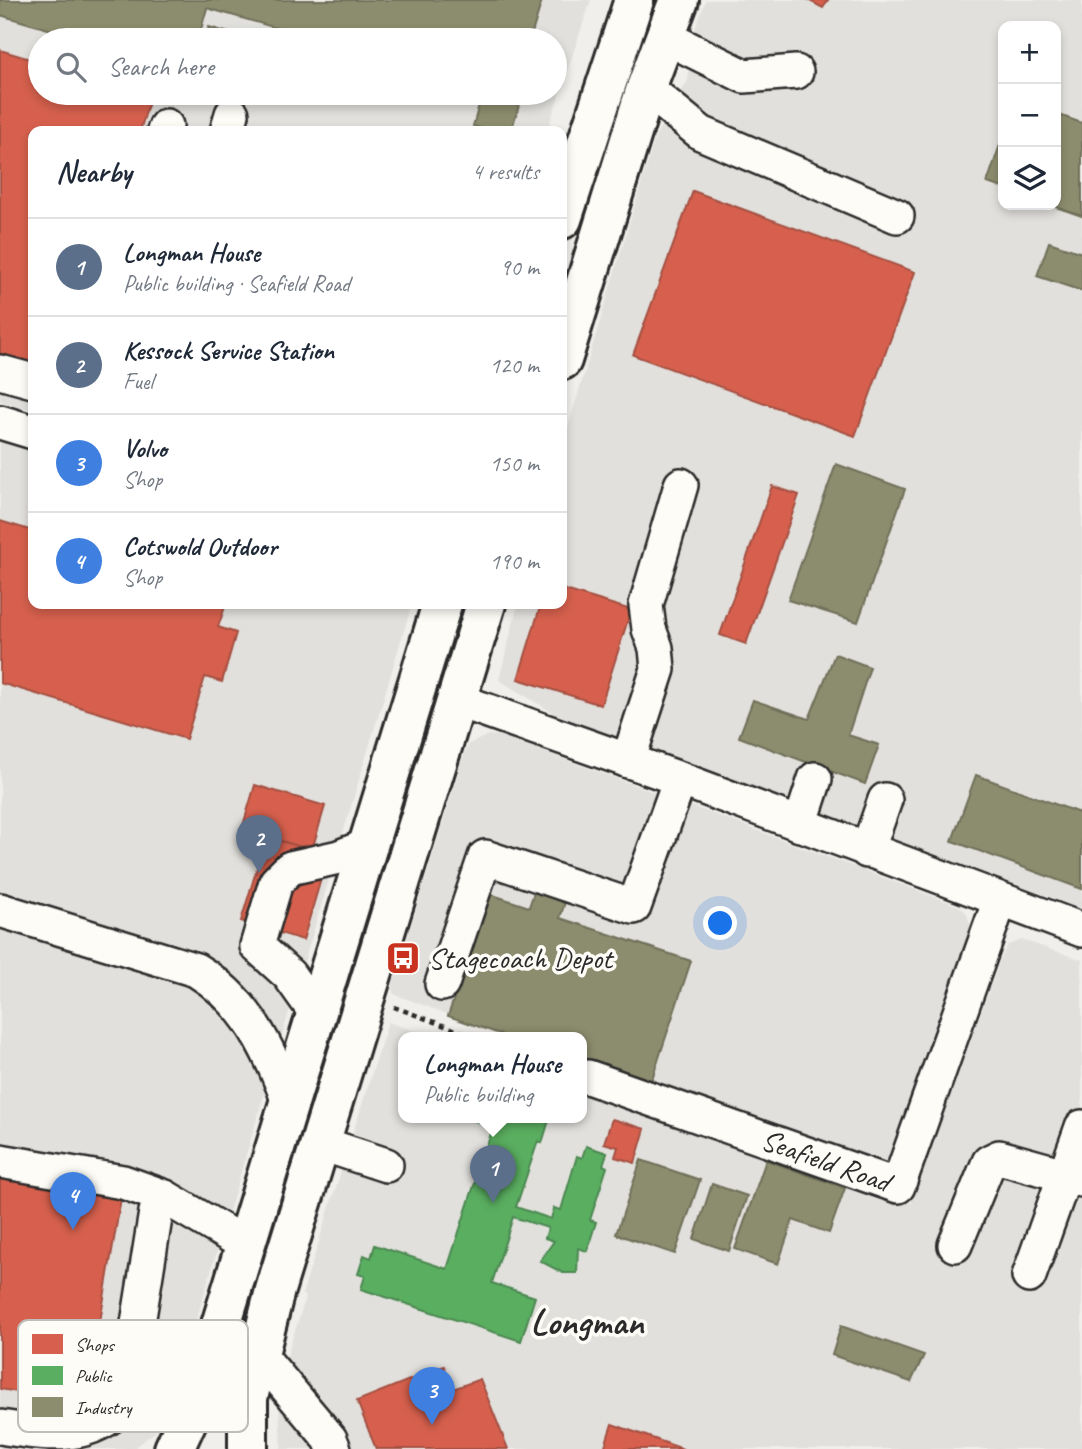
<!DOCTYPE html>
<meta charset="utf-8">
<style>
body{margin:0;font-family:Caveat,sans-serif;background:#f6f6f7;color:#1f2937}
.controls{position:absolute;right:21px;top:21px;display:grid;overflow:hidden;border-radius:14px;box-shadow:0 4px 10px #0003}
.controls button{width:63px;height:63px;display:grid;place-items:center;padding:0;border:0;border-bottom:2px solid #e0e1e3;background:#fff;color:#1f2937;font:35px sans-serif}
.you{position:absolute;left:721px;top:924px;width:24px;height:24px;margin:-18px;border:5px solid #fff;border-radius:50%;background:#1a73e8;box-shadow:0 0 0 10px #1a73e833}
.badge{display:grid;place-items:center;width:46px;height:46px;border-radius:50%;background:#2563eb;color:#fff;font-size:23px;font-weight:700}
.pin{position:absolute;translate:-50% -58px;filter:drop-shadow(0 2px 4px #0008)}
.pin::after{content:'';position:absolute;top:37px;width:24px;height:21px;background:inherit;clip-path:polygon(0 0,100% 0,50% 100%)}
.popup{position:absolute;left:398px;top:1032px;width:189px;height:91px;box-sizing:border-box;display:grid;place-content:center;border-radius:14px;background:#fff;filter:drop-shadow(0 2px 5px #0005);font-size:23px;white-space:nowrap;color:#747a83}
.popup b{font-size:26px;color:#1f2937}
.popup::after{content:'';position:absolute;left:50%;top:100%;margin-left:-14px;border:14px solid transparent;border-top-color:#fff}
.list{margin:0;padding:0;list-style:none}
h2{display:flex;justify-content:space-between;align-items:center;height:91px;margin:0;padding:0 28px;font-size:30px}
h2 small{font-size:23px;font-weight:400;color:#747a83}
.list li{display:grid;grid-template-columns:46px 1fr auto;gap:21px;align-items:center;box-sizing:border-box;height:98px;padding:0 28px;border-top:2px solid #e0e1e3}
.list b{display:block;font-size:26px;white-space:nowrap}
.list p{margin:0;font-size:23px;white-space:nowrap;color:#747a83}
.list em{font-size:23px;font-style:normal;color:#747a83}
.icon{flex:none;width:38px;height:38px;fill:none;stroke:currentColor;stroke-width:2;stroke-linecap:round;stroke-linejoin:round}
.map{position:relative;flex:none;width:1082px;height:1449px;overflow:hidden}
.search{position:absolute;background:#fff;box-shadow:0 4px 10px #0003;left:28px;top:28px;width:539px;height:77px;display:flex;align-items:center;gap:18px;box-sizing:border-box;padding:0 24px;border-radius:38px;color:#747a83;font-size:26px}
.panel{position:absolute;background:#fff;box-shadow:0 4px 10px #0003;left:28px;top:126px;width:539px;height:483px;border-radius:14px}
.map>svg:first-child{display:block}
.built{fill:#e1e0dc;fill-rule:evenodd}
.shops{fill:#d6604d;stroke:#a35043;stroke-width:2}
.public{fill:#5aae61;stroke:#4c8751;stroke-width:2}
.industry{fill:#8c8c6e;stroke:#6f6f5a;stroke-width:2}
.lines{fill:none;stroke-linecap:round;stroke-linejoin:round}
.minor-casing{stroke:#2b2b2b;stroke-width:38}
.highway-casing{stroke:#2b2b2b;stroke-width:44}
.path{stroke:#2b2b2b;stroke-width:4.5;stroke-dasharray:5 5;stroke-linecap:butt}
.minor{stroke:#fdfcf7;stroke-width:33}
.highway{stroke:#fdfcf7;stroke-width:38}
.labels{text-anchor:middle;stroke-width:7;stroke-linejoin:round;paint-order:stroke}
.poi-label{font-size:30px;fill:#2b2b2b;stroke:#fdfcf7;text-anchor:start}
.street-label{font-size:30px;fill:#2b2b2b;stroke:#fdfcf7}
.district-label{font-size:37px;font-weight:bold;fill:#2b2b2b;stroke:#fdfcf7}
.key{fill:#fdfcf7;stroke:#bebdba;stroke-width:2}
.key-label{font-size:19px;fill:#2b2b2b}
</style>
<div class="map">
<svg width="1082" height="1449" viewBox="0 0 1082 1449">
<rect width="100%" height="100%" fill="#f0efeb"/>
<filter id="ink" filterUnits="userSpaceOnUse"><feTurbulence type="fractalNoise" baseFrequency=".0143" numOctaves="2"/><feDisplacementMap in="SourceGraphic" scale="14" xChannelSelector="R" yChannelSelector="G"/><feConvolveMatrix kernelMatrix="1 2 1 2 8 2 1 2 1" color-interpolation-filters="sRGB"/></filter>
<g filter="url(#ink)">
<path class="built" d="M0,0H591L547,131H33V410L0,401ZM40,40H555V93H40Z
M706,0H1082V909L555,714L499,680L518,604H562V447L656,135L688,80L695,29ZM1003,26H1056V205H1003Z
M0,441L33,451V604H412L168,1414L155,1432L133,1449H0Z
M488,735L501,736L727,819L959,906L966,912L973,932L893,1157L878,1162L650,1085L582,1037H508L394,994L392,988L464,754L469,744Z
M1022,940L1082,960V1449H281L279,1402L288,1352L306,1297L302,1295L388,1022L432,1037H404V1117H582V1089L911,1203L1001,958L1008,945Z"/>
<path class="shops" d="M808,0H828L823,8Z
M0,50L40,62V93L151,95L140,131H33V365L0,355Z
M693,191L915,272L855,436L633,355Z
M772,486L799,495L746,644L720,635Z
M0,521L33,531V604H226L218,627L236,633L222,682L205,677L186,739L0,683Z
M562,589L631,610L601,705L518,679L541,604H562Z
M255,785L325,806L312,850L242,829Z
M253,833L328,855L303,940L241,921L263,848L250,843Z
M612,1119L645,1129L635,1163L615,1157L618,1147L604,1143Z
M0,1171L122,1192L86,1404L0,1389Z
M444,1366L453,1389L480,1379L508,1449H376L357,1401Z
M612,1424L683,1449H604Z"/>
<path class="public" d="M464,1117H550L542,1143L538,1141L516,1207L551,1219L554,1208L561,1210L577,1156L582,1158L586,1146L607,1153L603,1165L607,1167L590,1220L596,1222L587,1251L578,1248L577,1273H563L540,1261L554,1241L545,1238L548,1228L513,1217L492,1283L535,1297L521,1341L361,1289L365,1276L358,1274L364,1255L371,1258L375,1245L447,1269L493,1127Z"/>
<path class="industry" d="M0,0H542L530,40H318L207,8L198,40H86L0,15Z
M209,27L236,35L235,40H205Z
M489,93H523L511,131H491L473,126L482,94L488,96Z
M1056,114L1082,123V216L1050,205H1056Z
M1003,136V188L987,183Z
M1049,242L1082,253V291L1037,276Z
M836,464L905,489L858,622L788,600Z
M835,654L870,667L848,735L879,745L865,784L739,737L753,700L809,719Z
M976,775L1082,814V889L952,841Z
M535,889L566,899L560,918L691,961L650,1085L582,1062V1037H508L448,1016L490,894L529,907Z
M641,1160L700,1180L675,1254L616,1234Z
M766,1160L845,1188L829,1233L793,1220L778,1264L735,1249Z
M712,1184L747,1196L729,1251L694,1239Z
M841,1326L924,1355L911,1382L832,1355Z"/>
<g class="lines">
<g class="minor-casing">
<g id="minor">
<path d="M665,37L744,76L796,72"/>
<path d="M646,88L701,133L897,216"/>
<path d="M164,131L166,126"/>
<path d="M227,131L232,114"/>
<path d="M0,372L33,381"/>
<path d="M0,422L33,432"/>
<path d="M457,700L680,779L1082,930"/>
<path d="M628,761L658,669L656,648L649,629L646,605L681,485"/>
<path d="M800,825L815,779"/>
<path d="M867,851L885,800"/>
<path d="M0,910L196,970C247,1001 269,1048 289,1102"/>
<path d="M442,984L485,857L634,907L680,779"/>
<path d="M316,1013L289,975L257,946L276,882L290,868L339,857L369,845"/>
<path id="s1" d="M588,1077L898,1186L1000,900"/>
<path d="M319,1143L386,1165"/>
<path d="M0,1161L123,1182L165,1197"/>
<path d="M955,1245L989,1162L999,1157L1082,1180"/>
<path d="M1029,1276L1082,1127"/>
<path d="M258,1353L330,1439L334,1449"/>
<path d="M0,1427C47,1434 88,1442 125,1404L156,1212L165,1197L231,1236L246,1241"/>
</g>
</g>
<g class="highway-casing">
<path id="highway" d="M562,219L634,0
M562,360L646,88L679,0
M174,1449L201,1390L442,604
M248,1449V1398L275,1290L486,604"/>
</g>
<path class="path" d="M394,1007L475,1037"/>
<use href="#minor" class="minor"/>
<use href="#highway" class="highway"/>
</g>
</g>
<defs>
<g id="bus-square" transform="scale(1.75)"><rect x="-9" y="-9" width="18" height="18" rx="4" fill="#c8321e" stroke="#fdfcf7"/><path d="M-5-6H5V4H4V6H2V4H-2V6H-4V4H-5ZM-3.5-4V0h7V-4ZM-3.5 1.2v1.5H-2V1.2ZM2 1.2v1.5H3.5V1.2Z" fill="#fff"/></g>
</defs>
<g fill-rule="evenodd">
<use href="#bus-square" x="403" y="958"/>
</g>
<g class="labels">
<g class="poi-label">
<text x="428" y="968">Stagecoach Depot</text>
</g>
<g class="street-label">
<text dy="10" stroke="none"><textPath href="#s1" startOffset="252">Seafield Road</textPath></text>
</g>
<g class="district-label">
<text x="587" y="1334">Longman</text>
</g>
</g>
<rect x="18" y="1320" width="230" height="112" rx="10" class="key"/>
<rect x="32" y="1334" width="31" height="20" fill="#d6604d"/>
<rect x="32" y="1366" width="31" height="19" fill="#5aae61"/>
<rect x="32" y="1397" width="31" height="20" fill="#8c8c6e"/>
<g class="key-label">
<text x="75" y="1351">Shops</text>
<text x="75" y="1382">Public</text>
<text x="75" y="1414">Industry</text>
</g>
</svg>
<div class="controls">
<button>+</button>
<button>−</button>
<button><svg class="icon" aria-label="layers" viewBox="0 0 24 24"><path d="M12 4l9 5-9 5-9-5zM3 14l9 5 9-5"/></svg></button>
</div>
<div class="you"></div>
<div class="pin badge" style="left:493px;top:1203px;background:#5c6f8a">1</div>
<div class="popup"><b>Longman House</b>Public building</div>
<div class="pin badge" style="left:259px;top:873px;background:#5c6f8a">2</div>
<div class="pin badge" style="left:432px;top:1425px;background:#3f7fe0">3</div>
<div class="pin badge" style="left:73px;top:1230px;background:#3f7fe0">4</div>
<div class="search"><svg class="icon" aria-label="search" viewBox="0 0 24 24"><circle cx="10" cy="10" r="6"/><path d="M15 15l6 6"/></svg>Search here</div>
<section class="panel">
<h2>Nearby<small>4 results</small></h2>
<ul class="list">
<li><span class="badge" style="background:#5c6f8a">1</span><div><b>Longman House</b><p>Public building · Seafield Road</p></div><em>90 m</em></li>
<li><span class="badge" style="background:#5c6f8a">2</span><div><b>Kessock Service Station</b><p>Fuel</p></div><em>120 m</em></li>
<li><span class="badge" style="background:#3f7fe0">3</span><div><b>Volvo</b><p>Shop</p></div><em>150 m</em></li>
<li><span class="badge" style="background:#3f7fe0">4</span><div><b>Cotswold Outdoor</b><p>Shop</p></div><em>190 m</em></li>
</ul>
</section>
</div>
